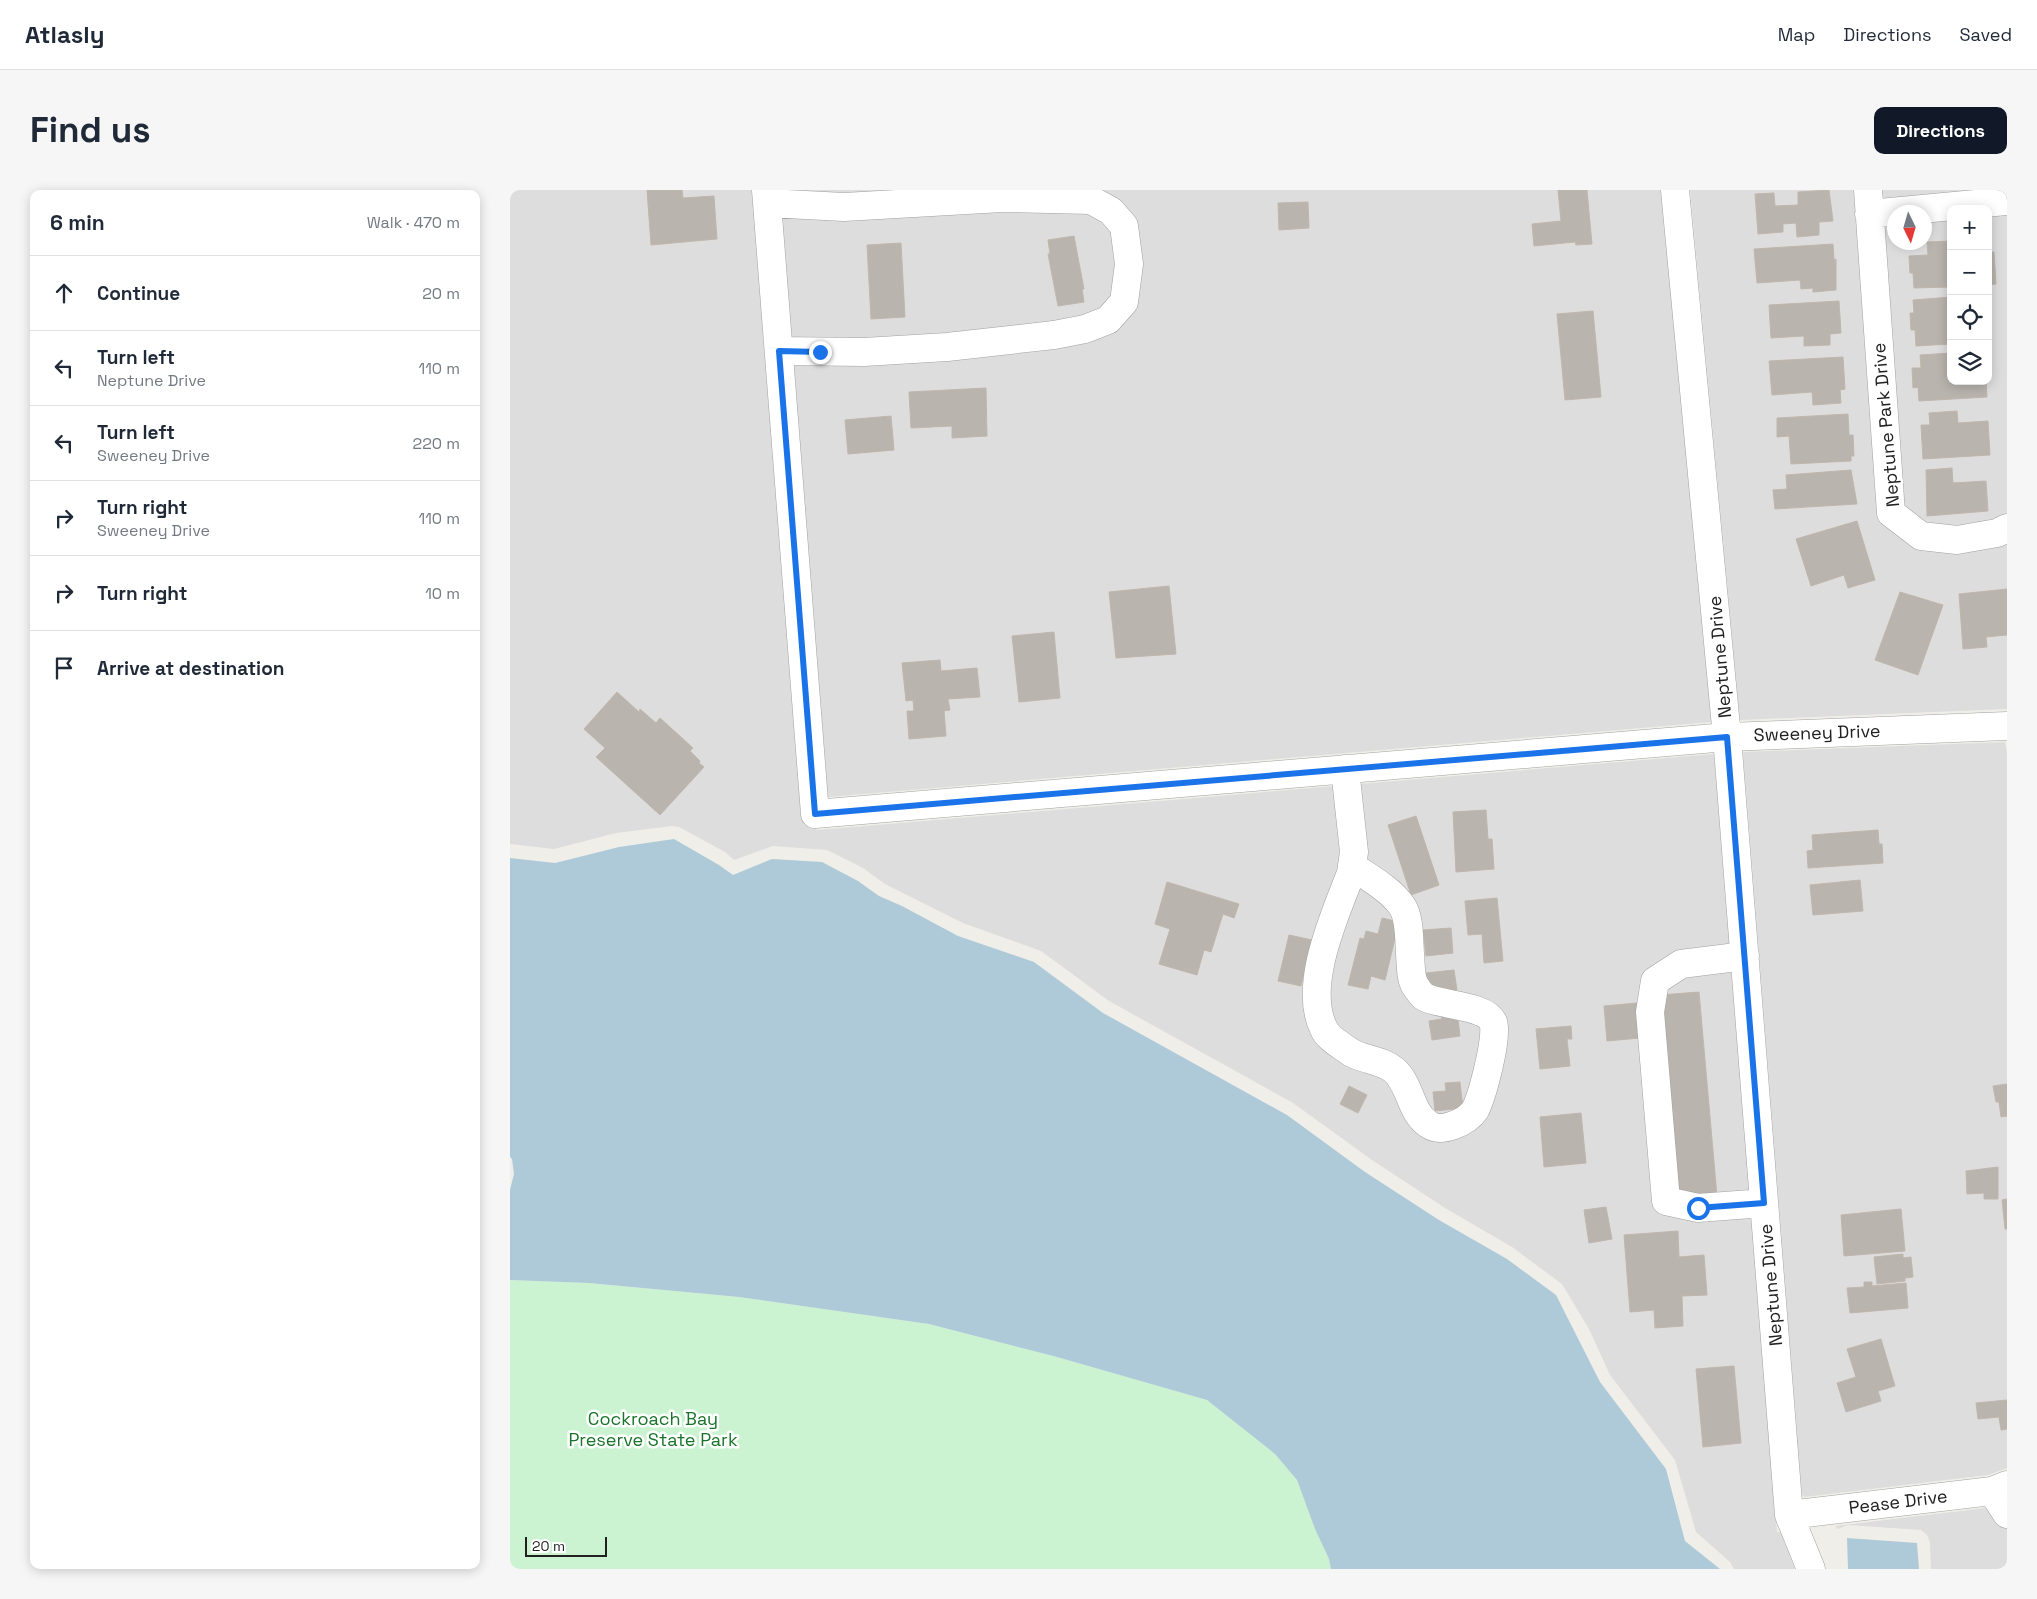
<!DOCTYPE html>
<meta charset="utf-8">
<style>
body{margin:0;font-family:"Space Grotesk",sans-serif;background:#f6f6f7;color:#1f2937}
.controls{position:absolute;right:15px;top:15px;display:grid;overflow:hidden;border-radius:10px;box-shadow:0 2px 12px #0003}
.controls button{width:45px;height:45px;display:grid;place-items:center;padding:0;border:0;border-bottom:1px solid #e0e1e3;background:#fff;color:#1f2937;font:25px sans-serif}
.compass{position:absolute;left:1377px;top:15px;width:45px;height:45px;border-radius:50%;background:#fff;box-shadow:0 2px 12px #0003;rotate:175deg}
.scale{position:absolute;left:15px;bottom:12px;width:82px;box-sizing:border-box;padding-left:5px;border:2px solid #202020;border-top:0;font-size:14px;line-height:18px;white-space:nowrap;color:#202020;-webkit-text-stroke:4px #fff;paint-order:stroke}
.stop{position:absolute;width:15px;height:15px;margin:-11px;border:4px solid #1a73e8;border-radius:50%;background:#fff}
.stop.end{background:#1a73e8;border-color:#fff;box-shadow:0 1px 5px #0008}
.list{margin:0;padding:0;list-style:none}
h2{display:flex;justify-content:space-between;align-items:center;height:65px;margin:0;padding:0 20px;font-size:21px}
h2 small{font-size:16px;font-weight:400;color:#747a83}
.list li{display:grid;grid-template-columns:32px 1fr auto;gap:15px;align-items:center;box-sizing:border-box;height:75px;padding:0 20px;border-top:1px solid #e0e1e3}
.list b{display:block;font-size:19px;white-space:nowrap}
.list p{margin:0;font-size:16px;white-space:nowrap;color:#747a83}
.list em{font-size:16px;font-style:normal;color:#747a83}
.icon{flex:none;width:28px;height:28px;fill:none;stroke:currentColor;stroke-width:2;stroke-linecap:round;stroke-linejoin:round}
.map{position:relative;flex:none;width:1497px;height:1379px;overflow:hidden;border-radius:10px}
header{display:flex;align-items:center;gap:30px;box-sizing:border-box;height:70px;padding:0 25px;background:#fff;border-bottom:1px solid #e0e1e3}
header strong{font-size:24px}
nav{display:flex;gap:28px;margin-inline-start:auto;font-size:18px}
.intro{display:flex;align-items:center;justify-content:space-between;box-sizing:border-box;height:120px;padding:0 30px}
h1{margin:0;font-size:35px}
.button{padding:12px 22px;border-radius:10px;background:#111827;color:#fff;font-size:18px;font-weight:700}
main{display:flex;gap:30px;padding:0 30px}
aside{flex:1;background:#fff;border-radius:10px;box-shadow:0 2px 12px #0003}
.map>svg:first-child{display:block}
.residential{fill:#dedddd;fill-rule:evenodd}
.park{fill:#cbf3d2}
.water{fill:#aecad8}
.building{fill:#b9b4ae;stroke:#c0b6ac}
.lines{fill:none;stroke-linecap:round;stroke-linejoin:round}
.minor-casing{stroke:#a1a1a1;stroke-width:29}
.minor{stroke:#fff;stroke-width:28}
.route{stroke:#1a73e8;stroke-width:6}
.labels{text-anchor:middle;stroke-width:5;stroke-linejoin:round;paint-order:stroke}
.street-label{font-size:18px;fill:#202020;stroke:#fff}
.park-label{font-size:18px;fill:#1a732a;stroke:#fff}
</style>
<header>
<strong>Atlasly</strong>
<nav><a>Map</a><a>Directions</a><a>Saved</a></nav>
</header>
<div class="intro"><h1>Find us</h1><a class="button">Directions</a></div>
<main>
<aside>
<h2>6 min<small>Walk · 470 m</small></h2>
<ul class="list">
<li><svg class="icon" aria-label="ahead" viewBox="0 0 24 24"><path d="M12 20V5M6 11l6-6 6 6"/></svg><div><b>Continue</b></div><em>20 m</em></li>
<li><svg class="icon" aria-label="left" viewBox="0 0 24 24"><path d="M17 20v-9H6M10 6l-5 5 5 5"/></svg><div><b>Turn left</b><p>Neptune Drive</p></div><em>110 m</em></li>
<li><svg class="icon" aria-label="left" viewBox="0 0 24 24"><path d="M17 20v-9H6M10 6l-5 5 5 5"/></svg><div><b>Turn left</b><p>Sweeney Drive</p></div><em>220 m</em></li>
<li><svg class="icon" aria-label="right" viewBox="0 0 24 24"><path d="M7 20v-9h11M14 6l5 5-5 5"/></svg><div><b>Turn right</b><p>Sweeney Drive</p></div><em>110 m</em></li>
<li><svg class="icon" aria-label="right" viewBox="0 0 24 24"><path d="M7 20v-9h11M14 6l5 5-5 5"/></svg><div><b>Turn right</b></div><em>10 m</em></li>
<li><svg class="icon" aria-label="arrive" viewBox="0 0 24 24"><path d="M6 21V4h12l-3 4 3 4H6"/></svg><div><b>Arrive at destination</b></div></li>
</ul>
</aside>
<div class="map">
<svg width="1497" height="1379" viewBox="0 0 1497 1379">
<rect width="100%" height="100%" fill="#f0eee8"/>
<path class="residential" d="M0,0H242L291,625L307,640L1204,564L1267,1342H1270L1285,1379H1224L1220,1372L1186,1342L1165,1270L1100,1185L1079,1139L1052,1094L1002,1057L935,1018L862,970L783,913L599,811L531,761L453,733L375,694L353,678L317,660L263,656L224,670L215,662L169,637L162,636L106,643L44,659L0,654Z
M270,0H1151L1202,532L318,607Z
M1180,0H1497V519L1230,530ZM1441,19H1478V191H1441ZM1384,22H1414V52H1384Z
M1495,552L1497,564V1278L1478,1285L1294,1307L1292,1305L1233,562Z
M1497,1312V1379H1421L1420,1352L1417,1345L1411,1340L1338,1335L1328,1339L1325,1336L1484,1317Z"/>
<path class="park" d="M0,1090L79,1093L229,1107L419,1134L547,1167L697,1210L765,1264L787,1290L805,1339L819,1369L821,1379H0Z"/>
<path class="water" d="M164,649L209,675L223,685L262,669L312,672L348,691L369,706L392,716L448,746L524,772L593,823L777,925L855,982L929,1030L997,1069L1046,1105L1090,1192L1156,1279L1175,1351L1210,1379H821L819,1369L805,1339L787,1290L765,1264L697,1210L547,1167L419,1134L229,1107L79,1093L0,1090V1000L4,984L2,969L0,967V668L45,673L109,657Z
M1337,1348L1407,1353L1409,1379H1338Z"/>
<path class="building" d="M137,0H172L173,8L204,6L207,49L141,55Z
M1048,0H1077L1082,54L1066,55L1065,52L1024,56L1022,34L1051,31Z
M1319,0L1323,31L1309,32V45L1287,47L1286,33L1273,34V42L1248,44L1245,4L1264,3L1265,16L1288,15V2Z
M798,12L799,38L769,40L768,13Z
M564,46L574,99H572L574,112L548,116L538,64H540L538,50Z
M1441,51V97L1404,98L1403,83H1400L1399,66L1418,65L1417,52Z
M391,53L395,127L361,129L357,55Z
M1323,54L1324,70L1326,69V100L1303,102V98L1291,99L1290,90L1247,93L1244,59Z
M1478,62H1484L1486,94L1478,95Z
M1441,107V154L1406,156L1405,140H1401L1400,123H1404L1403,110Z
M1329,111L1331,143L1320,144V155L1294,156V146L1261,148L1259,115Z
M1083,121L1091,207L1055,210L1047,124Z
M1441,163V191H1476L1477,207L1409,211L1408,197L1403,198L1402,178H1411L1410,165Z
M1333,167L1335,199L1330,200L1331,213L1303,215L1302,202L1262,205L1259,171Z
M476,198L477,246L442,248V236L401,238L399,202Z
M1447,221L1448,233L1478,231L1480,265L1413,269L1411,235H1420L1419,223Z
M1338,224L1339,245H1343L1344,266H1341V271L1281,274L1279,246L1267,247V228Z
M381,226L384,260L338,264L335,230Z
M1442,278L1443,293L1476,291L1478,321L1417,326L1416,280Z
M1341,280L1347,314L1265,319L1263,300L1277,299L1276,285Z
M1347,331L1365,390L1338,398L1334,385L1301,396L1286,349Z
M659,396L666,464L606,468L599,402Z
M1497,399V445L1476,447L1477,457L1453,459L1449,404Z
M1390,402L1433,415L1408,485L1365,470Z
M544,442L550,508L509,512L502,446Z
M430,470L431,481L467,478L470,507L438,509L440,520L434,521L436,546L399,549L397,521H404L403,510L396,511L392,473Z
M107,502L129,522L130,519L146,533L150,528L183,558L180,561L190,571L189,573L194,577L150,625L86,567L95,558L74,539Z
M976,620L978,649H982L984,679L946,682L943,622Z
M906,626L929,695L901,705L878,635Z
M1368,640L1369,654H1372L1373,673L1298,678L1297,661L1303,660L1302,645Z
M1350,690L1353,721L1303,725L1300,695Z
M657,692L729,714L724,728L713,724L701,762L694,760L687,785L649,774L660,739L645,734Z
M987,708L993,771L974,773L972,744L958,745L955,711Z
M872,728L889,732L875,790L861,786L858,799L838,795L850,748L854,749L856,741L868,744Z
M941,738L943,763L916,766L913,740Z
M779,745L802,750L791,796L768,791Z
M944,780L947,800L918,804L916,783Z
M1189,802L1207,1006L1169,1009L1150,805Z
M1138,812L1141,847L1097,851L1094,816Z
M947,820L950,846L922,850L919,831L932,829L931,822Z
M1061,836L1062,849H1057L1060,876L1030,879L1026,839Z
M950,892L953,918L925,921L923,902L936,901L935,893Z
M1497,894V926L1491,927L1489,912H1486L1483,896Z
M839,896L857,905L848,923L830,914Z
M1071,923L1076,973L1034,977L1030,927Z
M1488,977V1009H1474V1003L1457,1004L1456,981Z
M1497,1009V1039H1495L1492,1010Z
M1096,1017L1102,1049L1079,1053L1074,1020Z
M1391,1019L1395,1061L1334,1066L1331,1025Z
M1168,1041L1169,1067L1194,1065L1197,1105L1172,1106L1173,1136L1145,1138L1144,1120L1120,1122L1114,1045Z
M1393,1064V1068L1401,1067L1403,1087L1395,1088V1091L1367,1094L1364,1067Z
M1354,1092H1362V1096L1396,1093L1398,1118L1340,1123L1337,1098L1354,1097Z
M1371,1149L1385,1196L1368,1201L1371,1211L1336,1222L1327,1193L1346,1187L1337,1159Z
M1224,1176L1231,1253L1193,1257L1186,1179Z
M1497,1210V1239L1491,1240L1489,1227L1468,1229L1466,1213Z"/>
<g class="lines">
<g class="minor-casing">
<path id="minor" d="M256,0L305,624L1217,547L1497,536
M1165,0L1217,547L1279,1325L1301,1379
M1358,0L1381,323L1411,346L1447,350L1487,343L1497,338
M257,13L334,17L492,8L581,10L601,21L614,36L619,74L614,112L598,130L575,139L544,145L437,157L354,162L269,161
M1359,24L1497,11
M835,579L844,662L841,683C825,725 792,796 814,839C817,847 829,854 836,859C849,870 871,869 884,880C901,895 900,922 918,934C931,944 957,932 965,920C972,907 989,844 983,832C974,814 928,816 913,806C911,804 908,800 906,797C900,789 901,774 900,764C899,750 900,728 892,716C880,699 858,687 842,676
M1235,766L1171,774L1145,791L1140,822L1156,1011L1188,1018L1254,1013
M1482,1301L1497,1324
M1279,1325L1482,1301L1497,1295"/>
</g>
<use href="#minor" class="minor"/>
</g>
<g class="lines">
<path class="route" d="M310,162L269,161L305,624L1217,547L1254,1013L1188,1018"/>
</g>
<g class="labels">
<g class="street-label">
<text transform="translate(1376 235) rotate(-95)" y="6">Neptune Park Drive</text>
<text transform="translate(1210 467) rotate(-95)" y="6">Neptune Drive</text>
<text transform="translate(1307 543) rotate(-2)" y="6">Sweeney Drive</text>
<text transform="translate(1261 1095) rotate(-95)" y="6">Neptune Drive</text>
<text transform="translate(1388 1312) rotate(-7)" y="6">Pease Drive</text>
</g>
<g class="park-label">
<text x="143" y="1235">Cockroach Bay<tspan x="143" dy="21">Preserve State Park</tspan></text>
</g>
</g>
</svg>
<div class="controls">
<button>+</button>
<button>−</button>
<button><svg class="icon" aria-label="locate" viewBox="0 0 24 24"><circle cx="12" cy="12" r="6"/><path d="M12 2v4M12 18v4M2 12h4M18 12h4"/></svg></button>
<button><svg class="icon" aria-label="layers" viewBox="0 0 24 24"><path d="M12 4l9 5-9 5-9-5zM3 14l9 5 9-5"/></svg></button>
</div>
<svg class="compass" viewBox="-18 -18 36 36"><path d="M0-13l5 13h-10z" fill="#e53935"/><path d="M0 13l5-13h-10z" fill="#747a83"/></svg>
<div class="scale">20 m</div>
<div class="stop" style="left:1188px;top:1018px"></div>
<div class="stop end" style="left:310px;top:162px"></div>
</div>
</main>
